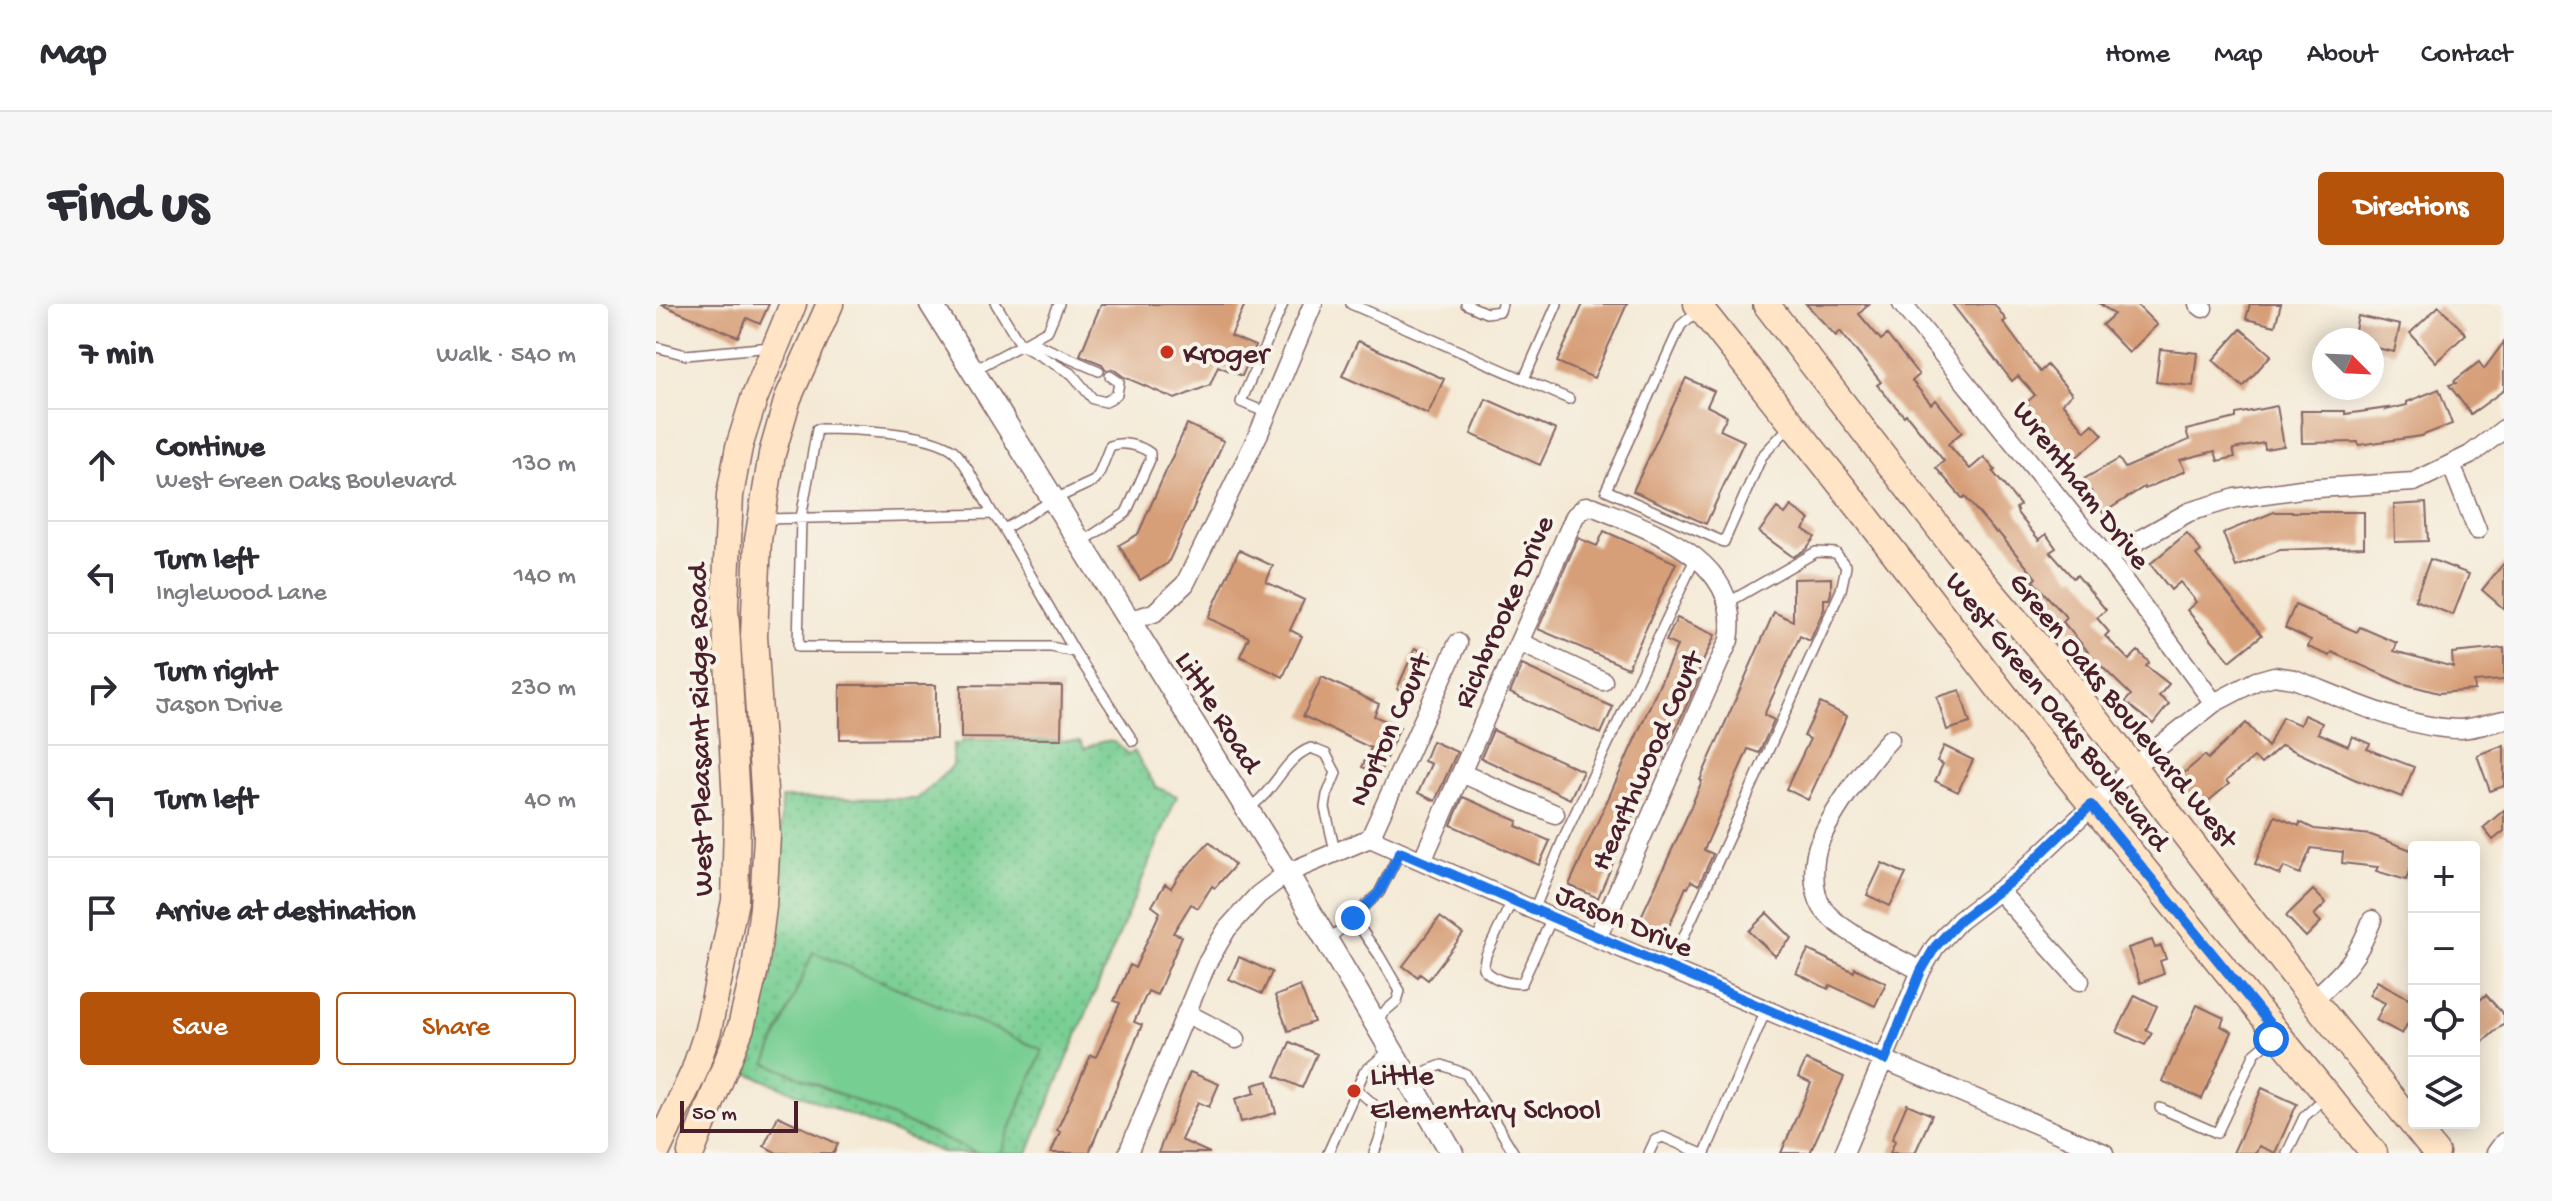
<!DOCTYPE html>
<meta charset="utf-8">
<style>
body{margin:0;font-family:"Gochi Hand",sans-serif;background:#f7f7f7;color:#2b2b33}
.controls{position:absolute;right:24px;bottom:24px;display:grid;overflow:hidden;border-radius:8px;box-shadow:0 4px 20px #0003}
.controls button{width:72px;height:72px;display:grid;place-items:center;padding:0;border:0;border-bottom:2px solid #e1e1e2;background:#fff;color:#2b2b33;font:40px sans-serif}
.compass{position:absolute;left:1656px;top:24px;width:72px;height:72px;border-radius:50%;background:#fff;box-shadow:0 4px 20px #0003;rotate:114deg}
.scale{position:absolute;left:24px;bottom:20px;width:118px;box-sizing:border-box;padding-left:8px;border:4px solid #4a1f2b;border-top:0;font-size:22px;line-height:28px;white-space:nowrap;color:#4a1f2b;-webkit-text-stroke:6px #f7f3e8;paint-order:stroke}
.stop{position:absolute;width:24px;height:24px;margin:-18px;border:6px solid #1a73e8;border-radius:50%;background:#fff}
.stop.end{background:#1a73e8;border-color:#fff;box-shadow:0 2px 8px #0008}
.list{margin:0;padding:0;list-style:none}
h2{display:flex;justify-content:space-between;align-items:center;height:104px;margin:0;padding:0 32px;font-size:34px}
h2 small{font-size:26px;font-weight:400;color:#7c7c81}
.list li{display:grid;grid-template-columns:52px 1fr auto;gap:24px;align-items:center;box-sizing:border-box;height:112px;padding:0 32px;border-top:2px solid #e1e1e2}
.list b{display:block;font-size:30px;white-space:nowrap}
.list p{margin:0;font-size:26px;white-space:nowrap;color:#7c7c81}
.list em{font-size:26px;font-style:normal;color:#7c7c81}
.actions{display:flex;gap:16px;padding:24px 32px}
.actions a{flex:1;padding:18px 0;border:2px solid #b45309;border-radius:8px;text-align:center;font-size:28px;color:#b45309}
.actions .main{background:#b45309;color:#fff}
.icon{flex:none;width:44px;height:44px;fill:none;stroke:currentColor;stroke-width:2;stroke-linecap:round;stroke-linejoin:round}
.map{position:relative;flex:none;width:1848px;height:849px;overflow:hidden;border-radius:8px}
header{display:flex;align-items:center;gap:48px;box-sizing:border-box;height:112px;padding:0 40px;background:#fff;border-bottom:2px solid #e1e1e2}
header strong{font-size:38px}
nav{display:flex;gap:44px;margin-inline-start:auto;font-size:28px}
.intro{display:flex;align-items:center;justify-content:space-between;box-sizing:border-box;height:192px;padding:0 48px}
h1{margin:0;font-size:56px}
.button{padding:20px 36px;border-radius:8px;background:#b45309;color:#fff;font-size:28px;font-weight:700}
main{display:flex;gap:48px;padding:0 48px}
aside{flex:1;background:#fff;border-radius:8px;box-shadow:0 4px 20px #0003}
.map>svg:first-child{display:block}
.grass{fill:url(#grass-dots);stroke:#60765e;stroke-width:2}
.garden{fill:#77ce92;stroke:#60765e;stroke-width:2}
.building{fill:#d79f78}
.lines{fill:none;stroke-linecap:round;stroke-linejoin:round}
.service-casing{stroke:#866666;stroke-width:12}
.minor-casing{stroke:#866666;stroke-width:21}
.tertiary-casing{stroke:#866666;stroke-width:25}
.secondary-casing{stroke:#866666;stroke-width:29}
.service{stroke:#fff;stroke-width:9}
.minor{stroke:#fff;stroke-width:18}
.tertiary{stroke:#fff;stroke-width:22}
.secondary{stroke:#ffe4c6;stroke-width:26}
.route{stroke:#1a73e8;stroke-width:10}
.poi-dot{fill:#c8321e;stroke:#f7f3e8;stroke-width:3}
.labels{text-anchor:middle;stroke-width:8;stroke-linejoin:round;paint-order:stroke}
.poi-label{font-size:30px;fill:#4a1f2b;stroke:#f7f3e8;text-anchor:start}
.street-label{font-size:30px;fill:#4a1f2b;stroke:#f7f3e8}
</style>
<header>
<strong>Map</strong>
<nav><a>Home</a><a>Map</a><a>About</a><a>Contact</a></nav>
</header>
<div class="intro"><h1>Find us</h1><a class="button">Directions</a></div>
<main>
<aside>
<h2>7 min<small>Walk · 540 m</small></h2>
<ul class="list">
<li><svg class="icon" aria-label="ahead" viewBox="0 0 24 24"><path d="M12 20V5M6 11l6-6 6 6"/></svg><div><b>Continue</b><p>West Green Oaks Boulevard</p></div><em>130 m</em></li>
<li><svg class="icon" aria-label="left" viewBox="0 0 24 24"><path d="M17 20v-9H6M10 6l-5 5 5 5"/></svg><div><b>Turn left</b><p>Inglewood Lane</p></div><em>140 m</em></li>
<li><svg class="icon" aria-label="right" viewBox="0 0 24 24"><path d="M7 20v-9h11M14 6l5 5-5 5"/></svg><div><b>Turn right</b><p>Jason Drive</p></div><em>230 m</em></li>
<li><svg class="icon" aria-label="left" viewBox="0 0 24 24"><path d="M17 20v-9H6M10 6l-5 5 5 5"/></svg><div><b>Turn left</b></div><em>40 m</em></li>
<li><svg class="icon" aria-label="arrive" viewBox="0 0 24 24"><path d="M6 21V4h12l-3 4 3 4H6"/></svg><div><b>Arrive at destination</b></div></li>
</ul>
<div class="actions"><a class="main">Save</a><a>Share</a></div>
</aside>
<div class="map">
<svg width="1848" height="849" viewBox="0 0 1848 849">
<defs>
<pattern id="grass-dots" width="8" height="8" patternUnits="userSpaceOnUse" patternTransform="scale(2)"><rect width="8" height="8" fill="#77ce92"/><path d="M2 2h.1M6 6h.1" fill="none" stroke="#68b07e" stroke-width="1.8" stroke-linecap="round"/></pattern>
</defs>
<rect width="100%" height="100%" fill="#f7f3e8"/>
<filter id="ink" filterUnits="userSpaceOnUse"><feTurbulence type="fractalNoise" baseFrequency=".0125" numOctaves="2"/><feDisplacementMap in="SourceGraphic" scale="16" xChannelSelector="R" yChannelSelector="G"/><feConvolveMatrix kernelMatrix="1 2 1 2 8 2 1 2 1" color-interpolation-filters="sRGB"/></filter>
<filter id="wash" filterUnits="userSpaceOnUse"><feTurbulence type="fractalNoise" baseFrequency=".006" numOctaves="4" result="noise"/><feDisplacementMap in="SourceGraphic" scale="32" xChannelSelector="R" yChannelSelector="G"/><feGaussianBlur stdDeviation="1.8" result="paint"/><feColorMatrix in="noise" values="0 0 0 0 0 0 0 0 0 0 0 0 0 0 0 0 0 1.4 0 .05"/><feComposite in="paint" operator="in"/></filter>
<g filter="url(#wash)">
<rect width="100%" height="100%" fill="#f4e9d5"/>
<path class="grass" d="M307,436L424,437L429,445C447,435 459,432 472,451L478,447L500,483L521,492L372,849H288L88,768C114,674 125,592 125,494L261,495L297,462V440H306Z"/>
<path class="garden" d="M157,648L387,746L344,849H321L110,759Z"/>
<g id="blocks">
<path class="building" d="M4,0H113L104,20L91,14L82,33Z
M445,0H589L575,32L599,42L586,72L562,62L554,81L519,95L468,73L457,65L450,66L446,60L424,51Z
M927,0H971L938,74L901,58Z
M1150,0H1213L1203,10L1225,36L1231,31L1263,71L1256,77L1275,100L1280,96L1306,128L1292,140L1314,165L1328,153L1339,166L1337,168L1364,201L1360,204L1362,210L1383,236L1390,230L1400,244L1394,248L1417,274L1421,271L1450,306L1441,314L1453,328L1449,332L1473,356L1482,347L1493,358L1490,362L1513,380L1503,392L1513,400L1497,420L1469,398L1475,391L1438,355L1407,318L1411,314L1377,277L1380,274L1342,228L1340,229L1309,193L1307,195L1280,164L1288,157L1250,110L1248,112L1221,81L1225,78L1184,27L1180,32Z
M1296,0H1338L1350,16L1347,18L1384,68L1391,61L1416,90L1406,99L1429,127L1437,120L1447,131L1417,156L1370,99L1379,91L1362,72L1356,77Z
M1444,0H1480L1501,21L1473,49L1446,21L1458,10Z
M1594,0H1625L1619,22L1590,15Z
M1783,2L1810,30L1780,58L1754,29Z
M1702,12L1744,21L1738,48L1716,43V36H1697Z
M1585,25L1615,51L1587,83L1557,56Z
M702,37L788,75L772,110L686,72Z
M1848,38V86L1815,110L1793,81L1800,79L1798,77L1823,58L1828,65Z
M1504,45L1541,49L1537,82L1500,78Z
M1030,74L1058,87L1051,102L1071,112L1064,126L1088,137L1050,220L977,187Z
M1783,85L1796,120L1765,132L1703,141L1702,138L1646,139L1645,107H1689V110L1732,104L1730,106L1751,101V98Z
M830,95L900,126L884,161L815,130Z
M1621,102L1628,142L1609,145L1608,139L1577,145L1579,153L1562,157L1559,147L1524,156L1529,167L1489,185L1488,183L1447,209L1428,175L1463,155L1469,164L1533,136L1530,126L1580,114V110Z
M531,120L568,137L512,259L484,276L463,241L482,230Z
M1770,199L1772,237L1739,238L1738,201Z
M1135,202L1154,216L1147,225L1159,233L1150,245L1137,253L1103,228L1121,204L1129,210Z
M1618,208H1708V243L1624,246L1580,263L1567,229Z
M948,227L1020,259L972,364L882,325L922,234L941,242Z
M1531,229L1545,247L1540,251L1606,331L1574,357L1531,306L1540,298L1524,278L1515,286L1494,260Z
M583,246L617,262L610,278L648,296L634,326L646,332L627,373L584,352L593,333L552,314Z
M1774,255L1813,270L1797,311L1759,296Z
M1848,259V305L1826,286Z
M1175,274V289L1173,295H1168V305L1154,337L1144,332L1108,411L1118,416L1103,449L1092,445L1068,500L1048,546L1057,550L1043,581L1035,577L1032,584L1030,583L1011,627L984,615L1025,526L1046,477L1044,476L1118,308L1137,317V275Z
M1639,301L1701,328L1704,323L1741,339L1738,347L1797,363L1796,349L1848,344V376L1818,378L1819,386L1783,389L1745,379L1676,348L1674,352L1652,343L1655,336L1629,324Z
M1021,314L1059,331L1040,373L1043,374L1007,453L1003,451L942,594L913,581L1021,342L1010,337Z
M759,344L774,351L756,392L741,385Z
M866,361L957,403L945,430L854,389Z
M666,373L723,400L718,412L744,423L723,470L706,463L715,444L647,412Z
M184,381H280V434L184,435Z
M305,381L406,382L405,435L305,434Z
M1304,386L1314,419L1291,426L1281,393Z
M1164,399L1191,412L1152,496L1130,485L1154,435L1148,432Z
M1648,411L1666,419L1662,429L1692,442L1696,432L1714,440L1711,445L1758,463L1746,493L1698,475L1626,441L1605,460L1598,453L1570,477L1573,480L1544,504L1521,475L1549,451L1552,455L1590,419L1612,443L1626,413L1644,421Z
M837,426L927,467L914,495L825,454Z
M776,437L801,448L779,497L762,489L775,460L768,457Z
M1848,441V482L1834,487L1821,451Z
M1288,442L1317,456L1302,488L1279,477L1287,460L1281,457Z
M807,493L862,517L860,522L894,537L883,561L795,521Z
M1848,506V527L1837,536L1827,524Z
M1619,512L1643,522L1644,518L1658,525L1715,531L1758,547V566L1754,565L1750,576L1720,567L1722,563L1686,559L1687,548L1655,544L1644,570L1628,563L1624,571L1599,560Z
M553,538L579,561L559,584L556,582L542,604L535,600L517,629L526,632L501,691L492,687L478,718L486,721L433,849H395L404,828L401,826L435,751L440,753L464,699L458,697L474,661L479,664L504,608L496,602L509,580L515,584L523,571Z
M1226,559L1250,570L1234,602L1211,591Z
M1657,586L1670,599L1658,611L1665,618L1650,633L1630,612Z
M1111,609L1136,634L1119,652L1093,627Z
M784,613L807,630L772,676L764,670L762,673L747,662Z
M1496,636L1499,644L1505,642L1510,655L1504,657L1508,670L1484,679L1472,644Z
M1152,646L1198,668L1199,664L1230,679L1219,702L1174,681L1172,685L1140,669Z
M583,653L616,668L606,690L573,675Z
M1721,677L1758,697V707L1746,730L1720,716L1729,699L1713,691Z
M644,682L658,718L632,727L619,692Z
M1479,691L1501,702L1490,726L1496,729L1489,741L1461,728Z
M1830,691L1848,711V719L1818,746V701Z
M1541,701L1568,714L1565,722L1576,728L1546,795L1506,777Z
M634,738L661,750L646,784L619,772Z
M1150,756L1188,773L1154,849H1125L1155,779L1142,773Z
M534,768L563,780L553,803L542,798L525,836L554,849H502Z
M612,777L620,809L585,818L579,795L599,789L597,781Z
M1606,784L1641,800L1619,849L1603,842L1600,849H1577Z
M1251,800L1276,811L1259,849H1234L1239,837L1236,835Z
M122,812L182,840L178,849H121L108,842Z"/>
</g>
</g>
<g filter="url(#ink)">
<use href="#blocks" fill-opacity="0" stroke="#866666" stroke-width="2"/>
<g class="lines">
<g class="service-casing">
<path id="service" d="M403,0L392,26L365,41L416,70L437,95L450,98L461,90L463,78L454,72
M695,0L913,95
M810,0L830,9L844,7L846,0
M1043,6L1025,21L950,186L1068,238L1106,152L1134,122
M373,37L443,67
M0,43L30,51L115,43
M316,67L365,41L340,0
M868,75L901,0
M611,109L585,98L627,0
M337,210C329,197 307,153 297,146C270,127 193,125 161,125L145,214L142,343H395L419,348
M109,215L337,210L348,225L397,196L438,177L443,170L454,142C465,137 484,141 494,149V156L470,209L426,238
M348,225L419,348L477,437
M592,504C619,489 627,454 655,444L670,450L680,469L671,491L669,504L679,547
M856,597L830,651L827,664C837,675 851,680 866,679L896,614
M878,606L908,533L1039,255
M697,614L723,651L744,687L741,697L718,717
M672,637L723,589L744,548
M1013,665L1185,286L1190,263L1180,249L1160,248L1073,298
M752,774L786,761L810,770L858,849
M700,785C730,810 733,812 718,849
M1504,804L1561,829L1599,749L1619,732
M672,849L708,768L735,745
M993,849L999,836L1007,833L1044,849
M1049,849L1110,706
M1631,849L1648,813L1669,793"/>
</g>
<g class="minor-casing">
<path id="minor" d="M1246,0L1451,254L1558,399
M1542,0L1547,4
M1795,160L1821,226
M1451,254L1533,208L1580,194L1645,185L1758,178L1814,151L1848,125
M472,317L498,309L529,280L603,129L657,0
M863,338L947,377
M1234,435C1213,457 1176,508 1164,537C1156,555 1156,586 1166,603C1181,627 1240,653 1265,667
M805,469L899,510
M714,534L802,339
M766,557L919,212L930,202L938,203C997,227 1087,256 1073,336L941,634
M1343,587L1424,677
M1657,696C1688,667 1701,656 1716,616
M530,709L580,735
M472,849L551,659L571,625L602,591L631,569L714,534L941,634L1448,849
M1188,849L1265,667L1279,643L1303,617L1363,571L1477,463L1558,399L1600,377L1618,372L1638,375C1688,394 1751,425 1805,425C1819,424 1834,419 1848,416
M1840,849L1848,838"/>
</g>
<g class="tertiary-casing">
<path id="tertiary" d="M275,0L631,569L796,849"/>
</g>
<g class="secondary-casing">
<path id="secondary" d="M1041,0L1209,211L1376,427L1718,849
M1110,0L1303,250L1402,366L1657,696L1780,849
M0,849L38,768L52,726L79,597L81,516L69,303L74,191L83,143L98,95L137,0
M35,849L85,723L99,665L107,603L111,532L98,332L102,236L116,150L132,94L174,0"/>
</g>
<use href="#service" class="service"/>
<use href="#minor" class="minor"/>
<use href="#tertiary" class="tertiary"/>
<use href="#secondary" class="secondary"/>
</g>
</g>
<g class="lines" filter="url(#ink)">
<path class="route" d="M697,614L723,589L744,548L1229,756L1265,667L1279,643L1303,617L1363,571L1435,501L1622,730L1615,735"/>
</g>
<g class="poi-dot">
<circle cx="511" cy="48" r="8"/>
<circle cx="698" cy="787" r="8"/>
</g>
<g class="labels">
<g class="poi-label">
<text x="527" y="58">Kroger</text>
<text x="714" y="780">Little<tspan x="714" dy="34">Elementary School</tspan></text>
</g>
<g class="street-label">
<text transform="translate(1427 180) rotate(52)" y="10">Wrentham Drive</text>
<text transform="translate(846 307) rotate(-66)" y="10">Richbrooke Drive</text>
<text transform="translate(1469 405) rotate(51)" y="10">Green Oaks Boulevard West</text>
<text transform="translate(1403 406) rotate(52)" y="10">West Green Oaks Boulevard</text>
<text transform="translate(564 407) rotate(58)" y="10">Little Road</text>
<text transform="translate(732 425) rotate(-66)" y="10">Norton Court</text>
<text transform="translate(42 426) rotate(-91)" y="10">West Pleasant Ridge Road</text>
<text transform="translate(989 456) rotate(-66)" y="10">Hearthwood Court</text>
<text transform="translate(969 615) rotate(23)" y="10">Jason Drive</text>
</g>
</g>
</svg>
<div class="controls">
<button>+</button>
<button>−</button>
<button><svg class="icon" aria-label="locate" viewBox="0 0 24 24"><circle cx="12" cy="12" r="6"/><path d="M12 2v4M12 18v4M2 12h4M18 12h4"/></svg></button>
<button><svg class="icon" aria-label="layers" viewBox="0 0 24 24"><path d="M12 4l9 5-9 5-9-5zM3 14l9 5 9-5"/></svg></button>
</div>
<svg class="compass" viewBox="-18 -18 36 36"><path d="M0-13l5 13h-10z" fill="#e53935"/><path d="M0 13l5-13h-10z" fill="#7c7c81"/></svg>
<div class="scale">50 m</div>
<div class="stop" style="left:1615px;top:735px"></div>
<div class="stop end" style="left:697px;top:614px"></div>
</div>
</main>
